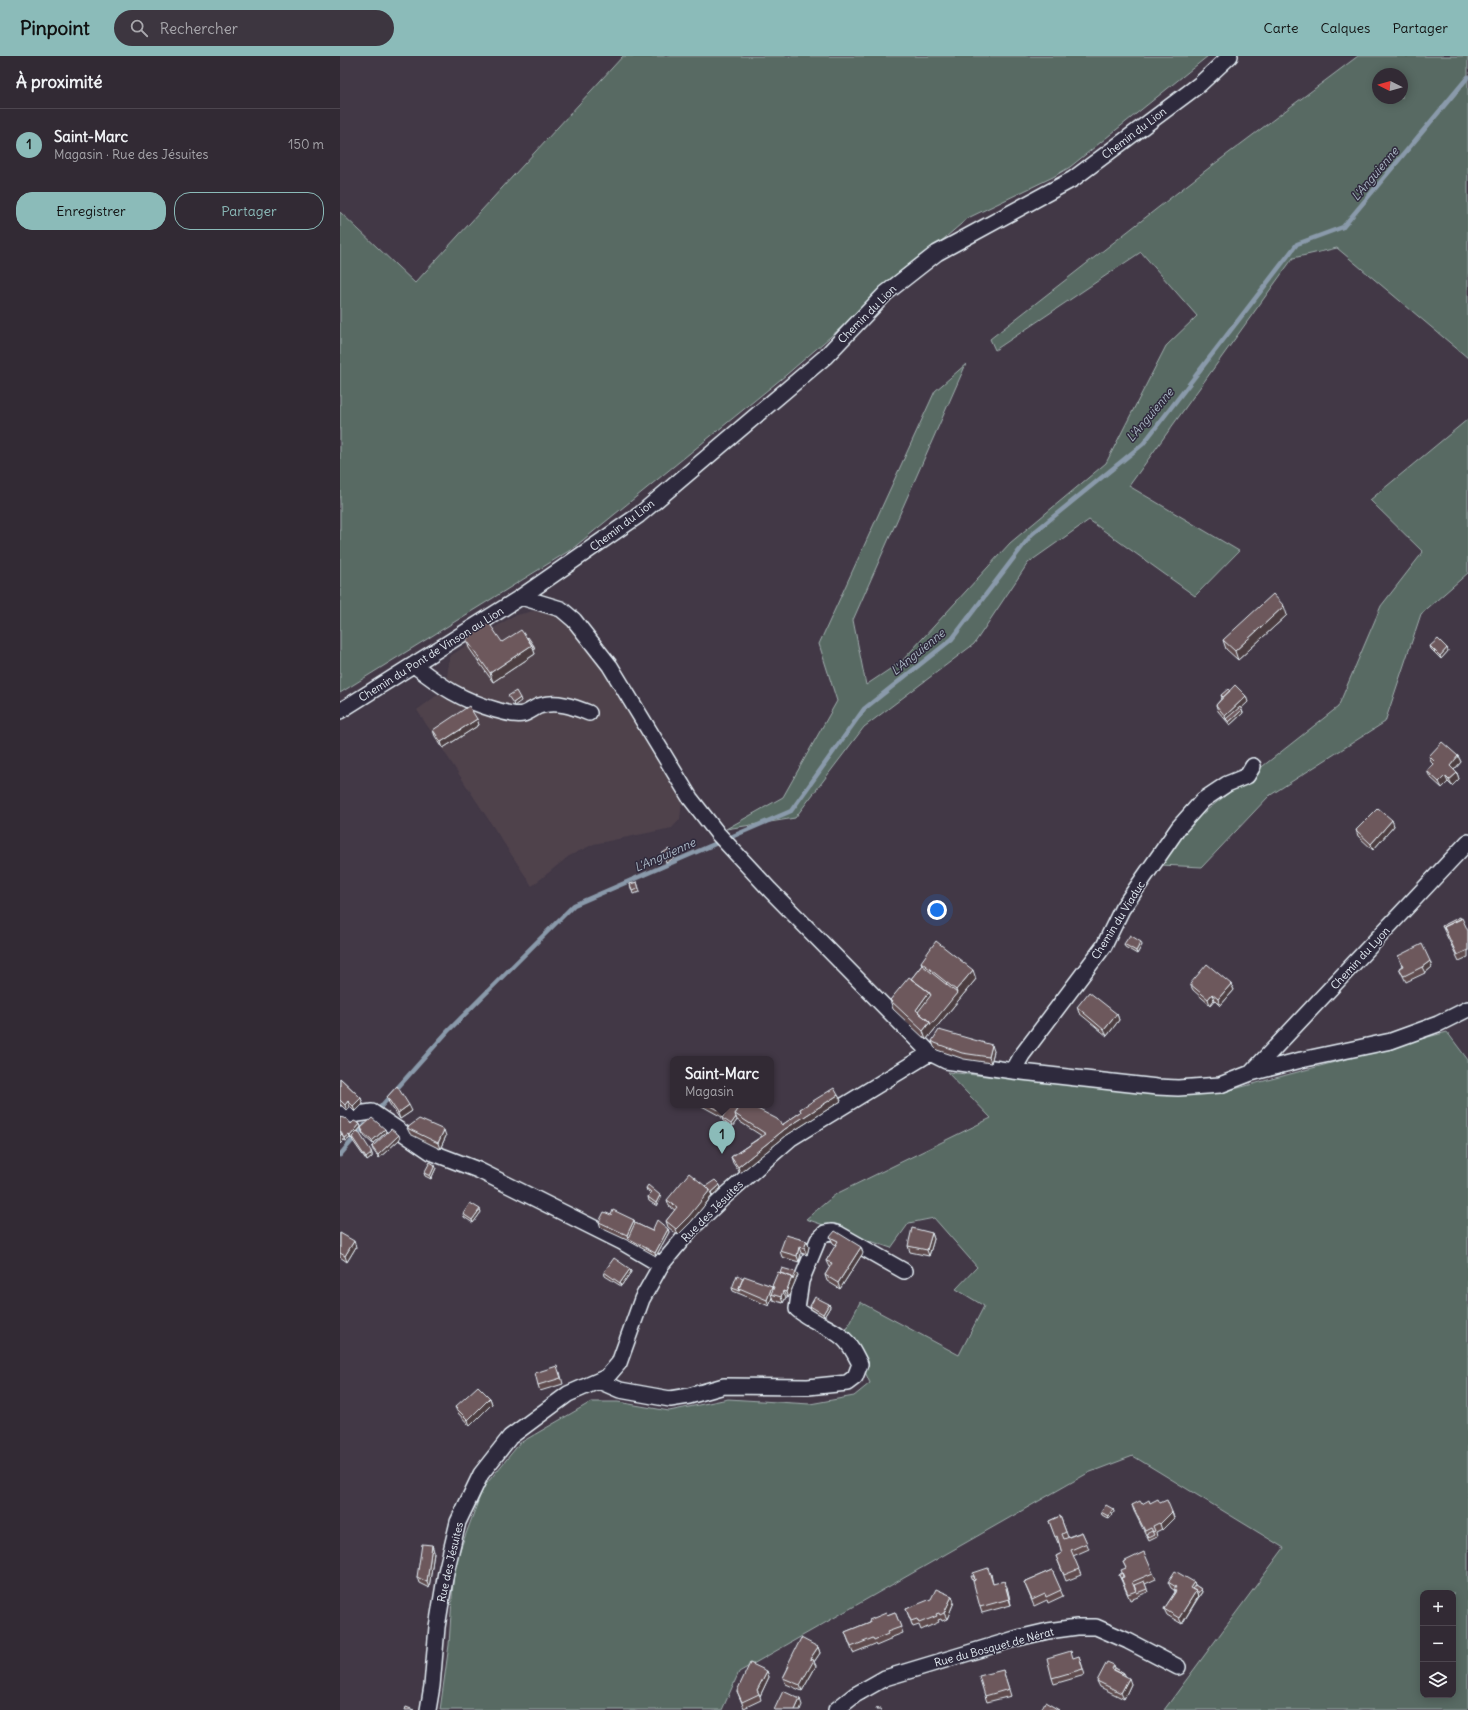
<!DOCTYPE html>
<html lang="fr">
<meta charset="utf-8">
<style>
body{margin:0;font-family:Delius,sans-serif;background:#3d3640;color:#f1f3f6}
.controls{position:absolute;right:12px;bottom:12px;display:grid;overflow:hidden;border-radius:8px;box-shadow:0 2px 10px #0003}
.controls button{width:36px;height:36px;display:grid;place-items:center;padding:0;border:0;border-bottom:1px solid #4d464f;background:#322a34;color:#f1f3f6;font:20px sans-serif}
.compass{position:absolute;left:1032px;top:12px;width:36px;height:36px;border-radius:50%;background:#322a34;box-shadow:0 2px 10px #0003;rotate:275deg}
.you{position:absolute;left:597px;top:854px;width:14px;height:14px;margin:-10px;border:3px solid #fff;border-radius:50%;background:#1a73e8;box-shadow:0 0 0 6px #1a73e833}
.badge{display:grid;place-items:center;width:26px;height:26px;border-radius:50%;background:#8bbbb9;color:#111;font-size:13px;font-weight:700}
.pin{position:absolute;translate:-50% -33px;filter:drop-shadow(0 1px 2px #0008)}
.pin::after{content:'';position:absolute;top:21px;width:14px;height:12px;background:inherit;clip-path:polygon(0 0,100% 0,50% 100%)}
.popup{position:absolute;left:330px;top:1000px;width:104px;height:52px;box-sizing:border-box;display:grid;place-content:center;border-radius:8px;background:#322a34;filter:drop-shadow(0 1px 3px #0005);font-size:13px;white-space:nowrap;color:#a8a7ac}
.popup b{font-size:15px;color:#f1f3f6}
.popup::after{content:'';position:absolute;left:50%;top:100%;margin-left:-8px;border:8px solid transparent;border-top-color:#322a34}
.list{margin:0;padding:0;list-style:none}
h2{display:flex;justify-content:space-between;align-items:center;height:52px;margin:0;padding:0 16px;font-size:17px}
h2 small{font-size:13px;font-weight:400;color:#a8a7ac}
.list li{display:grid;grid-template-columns:26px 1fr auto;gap:12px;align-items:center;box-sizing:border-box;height:72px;padding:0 16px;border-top:1px solid #4d464f}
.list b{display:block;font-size:15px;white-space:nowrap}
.list p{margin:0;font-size:13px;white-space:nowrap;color:#a8a7ac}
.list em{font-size:13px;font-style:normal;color:#a8a7ac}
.actions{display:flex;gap:8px;padding:12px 16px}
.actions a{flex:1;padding:9px 0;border:1px solid #8bbbb9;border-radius:16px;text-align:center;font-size:14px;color:#8bbbb9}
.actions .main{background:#8bbbb9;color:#111}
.icon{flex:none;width:22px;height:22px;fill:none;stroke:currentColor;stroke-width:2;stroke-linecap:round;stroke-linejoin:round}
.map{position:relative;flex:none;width:1128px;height:1654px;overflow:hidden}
header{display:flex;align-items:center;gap:24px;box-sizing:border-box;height:56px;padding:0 20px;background:#8bbbb9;color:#111}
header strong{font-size:19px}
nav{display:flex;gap:22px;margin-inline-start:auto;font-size:14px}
.search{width:280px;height:36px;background:#3d3640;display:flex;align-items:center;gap:10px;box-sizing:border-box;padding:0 14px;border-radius:22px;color:#a8a7ac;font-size:15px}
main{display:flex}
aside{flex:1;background:#322a34}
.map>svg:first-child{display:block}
.built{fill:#4f424c}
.green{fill:#596b63;stroke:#a0aeae;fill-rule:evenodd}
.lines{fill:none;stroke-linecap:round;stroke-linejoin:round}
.stream{stroke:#8a9aab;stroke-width:4.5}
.minor-casing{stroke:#e8f1f8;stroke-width:18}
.minor{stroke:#2f2a3d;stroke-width:15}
.wall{fill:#5e4c4e;stroke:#e8f1f8}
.shaded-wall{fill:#4c3e40;stroke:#e8f1f8}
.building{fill:#6d585b;stroke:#e8f1f8}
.labels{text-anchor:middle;stroke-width:3;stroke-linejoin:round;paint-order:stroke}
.street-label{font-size:11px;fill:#e8f1f8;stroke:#2f2a3d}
.water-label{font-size:12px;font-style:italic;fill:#aab7c4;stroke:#2f2a3d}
</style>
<header>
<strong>Pinpoint</strong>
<div class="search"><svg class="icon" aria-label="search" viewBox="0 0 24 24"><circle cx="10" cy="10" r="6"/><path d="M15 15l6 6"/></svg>Rechercher</div>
<nav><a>Carte</a><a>Calques</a><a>Partager</a></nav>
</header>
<main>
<aside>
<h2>À proximité<small></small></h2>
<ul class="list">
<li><span class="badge">1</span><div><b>Saint-Marc</b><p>Magasin · Rue des Jésuites</p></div><em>150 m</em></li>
</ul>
<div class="actions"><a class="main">Enregistrer</a><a>Partager</a></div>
</aside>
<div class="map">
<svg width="1128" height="1654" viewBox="0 0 1128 1654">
<rect width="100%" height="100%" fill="#423846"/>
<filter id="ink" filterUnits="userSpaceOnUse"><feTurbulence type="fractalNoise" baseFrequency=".025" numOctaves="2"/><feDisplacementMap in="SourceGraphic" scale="8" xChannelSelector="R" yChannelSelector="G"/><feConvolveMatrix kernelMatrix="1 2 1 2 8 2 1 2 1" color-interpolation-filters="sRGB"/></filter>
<g filter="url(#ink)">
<path class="built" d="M193,555L210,556L223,560L270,620L342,745L340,763L332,772L254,788L229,800L192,830L77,654L100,637L106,626L110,600L173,560Z"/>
<path class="green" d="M283,0H868L730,111L713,121L628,162L446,319L232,493L0,637V156L75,227Z
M1018,0H1128V302L997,192L953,202L789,430L899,495L855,540L749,464L688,507L634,588L524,671L455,762L386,773L443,741L497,645L479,588L595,335L626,308L513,564L526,629L562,605L670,487L766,407L826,290L857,260L801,196L655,294L650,283L865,115ZM1038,18H1062V42H1038Z
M1128,363V517L1081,558L1045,666L929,740L862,811L821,809L848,769L998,651L1041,550L1083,496L1030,444Z
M1107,976L1128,1004V1654H824L944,1492L793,1400L748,1417L399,1616L382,1654H100L109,1589L114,1510L143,1432L180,1387L251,1346H278L329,1355L388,1343L470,1348L514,1340L530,1327L506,1274L520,1246L619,1299L644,1250L616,1233L637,1211L594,1162L569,1167L551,1192L466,1163L496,1138L651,1062L607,1016L829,1039L883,1036ZM1083,1537H1113V1639H1083Z"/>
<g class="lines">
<path class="stream" d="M36,1056L108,975L234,849L451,755L524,653L612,583L692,478L803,388L957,188L1003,171L1128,21
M0,1099L25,1069"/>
<g class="minor-casing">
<path id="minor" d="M181,541L221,553L234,564L270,610L350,742L378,778L430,834L590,997L606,1005L673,1015L817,1031L838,1032L880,1029L911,1017L961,1004L1051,985L1098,968L1128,953
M74,609C102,631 121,644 156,654C163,656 175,660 183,658C188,657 194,652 199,650C216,644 234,651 249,657
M0,655L181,541L299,459L485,301L546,237L597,197L733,123L860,28L890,0
M673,1015L682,999L764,890L782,853L839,771L863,744L887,728L907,720L913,710
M911,1017L1128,786
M0,1058L11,1059L32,1056L91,1096L138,1114L282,1186L321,1209
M259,1325L280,1334L330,1343L349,1340L384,1330L468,1331L507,1327L515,1321L520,1308C515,1298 511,1289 503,1282C489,1270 470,1265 457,1253L461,1225L478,1184L485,1177L492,1176L499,1178L564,1215
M88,1654L92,1630L97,1571L106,1516L118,1466L141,1418L170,1381L228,1338L267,1321L279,1307L302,1243L321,1209L352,1172L385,1140L451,1082L590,997
M496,1654L515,1639L545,1622L678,1582L708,1575L737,1571H756L788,1585L838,1611"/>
</g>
<use href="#minor" class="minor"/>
</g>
<path class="wall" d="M947,559L898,604L886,593L883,584Z
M187,582L194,590L195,593H193L195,598L153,626L129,592L126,583L162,586Z
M1090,590L1107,592L1108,595L1101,603L1091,593Z
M890,635L908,646L901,652L903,657L890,669L878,655L876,649L882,642L881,639Z
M137,663L139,669L103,692L95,680L93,674Z
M1089,700H1118L1121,706L1114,714L1117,717L1119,723L1112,730L1108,726L1102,732L1090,721L1087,715L1093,708L1091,706Z
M1052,764L1054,770L1033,794L1018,780L1016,774Z
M297,826L300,836L293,838L290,828Z
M1102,870L1128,875V901L1119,905Z
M784,888L802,889L797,898L785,891Z
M1058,900L1092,911L1085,917L1066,926L1059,912L1062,910Z
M581,906L636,923L586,984L553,953L550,944L571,923L582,909Z
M850,928H891L894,934L880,950L874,944L870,949L853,934Z
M737,951L777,958L779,964L767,980L739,957Z
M592,985L654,995L651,1007L624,1003L597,994L594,991Z
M0,1022L21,1042L23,1048L15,1056L10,1051L7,1055L0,1048Z
M498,1039L501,1045L447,1079L400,1117L393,1107L391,1101L422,1080L397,1064L392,1071L383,1065L382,1062V1061L360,1049H410L442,1069L461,1056L460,1053Z
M47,1041L72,1055L60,1063L49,1047Z
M0,1061L11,1068H20L21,1071L16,1077L32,1098V1101L27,1105L13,1085L12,1082L11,1083L10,1082L6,1085L4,1084L0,1088Z
M21,1072L45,1073L46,1076L33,1088L23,1079Z
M67,1072L106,1080L100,1093L70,1078Z
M60,1083L39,1102L33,1094L32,1091Z
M96,1112L91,1123L85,1120L84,1117Z
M366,1130L381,1132L372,1140L351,1166L338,1179L328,1171L326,1165L335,1154L329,1150L327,1144Z
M306,1132L320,1139L321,1142L317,1150L309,1145L308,1141L310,1138L307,1135Z
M141,1156L133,1167L124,1161L123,1158Z
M271,1159L294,1164L295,1167L312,1175L328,1173L329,1176L316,1200L289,1185L261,1172L259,1166Z
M0,1177L16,1191L7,1206L0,1201Z
M592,1177L594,1183L589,1200L570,1196L568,1190Z
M490,1181L523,1197L500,1233L487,1225L485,1219L490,1211H489L486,1205L496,1189L493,1187Z
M467,1185L469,1191L467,1199L461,1197L459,1206L442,1201L440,1195Z
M290,1213L291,1216L281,1230L265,1220L264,1216Z
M456,1216L458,1219L448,1242L446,1241L443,1247L433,1244L432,1241L429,1250L393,1235L392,1232L403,1222L432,1230L433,1233L432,1230L440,1217Z
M489,1248L490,1251L484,1261L471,1253L470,1250Z
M220,1316L223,1328L200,1335L198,1329Z
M150,1342L152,1348L130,1370L118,1357L115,1351Z
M810,1447H820L832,1456L834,1462L822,1474V1473L816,1476L817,1481L809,1485L794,1455L792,1449Z
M773,1453L774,1456L769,1463L762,1459L761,1456Z
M720,1460L728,1481L742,1476L749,1493L733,1500L741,1519L726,1525L716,1500L722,1497L719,1486L718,1487L709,1465Z
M92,1489L94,1496L89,1532L79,1527L77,1521Z
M783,1506L813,1517L816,1523L805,1528L808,1536L798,1540V1541L790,1544L779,1519L782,1517L786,1512Z
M712,1514L723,1540L708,1547L707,1544L694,1550L684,1526Z
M651,1518L653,1528L667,1531L671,1549L642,1557L640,1551Z
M828,1526H854L855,1529L861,1533L862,1536L842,1568L827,1559L824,1553L835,1536L834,1534L831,1532Z
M612,1540L614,1546L607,1563L602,1565L601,1563L598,1564L599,1566L581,1574L579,1569L573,1571L566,1553Z
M555,1556L563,1577L550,1582V1584L536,1590L535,1588L513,1597L505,1576Z
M478,1591L480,1597L474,1606L476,1610L462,1635L446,1628L443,1622L448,1612L447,1610Z
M739,1600L745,1619L714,1628L712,1622Z
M774,1609L775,1612L784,1617L785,1619L791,1628L784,1643L760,1631L757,1625Z
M663,1614L671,1640L647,1646L645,1640Z
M427,1615L429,1621L420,1640L421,1644L404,1652L397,1635Z"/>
<path class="shaded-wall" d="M944,550L947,559L898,604L895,595Z
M192,589L195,598L153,626L150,617Z
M1107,592L1108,595L1101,603L1100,600Z
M906,640L908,646L888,665L886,663L885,660Z
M180,642L181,645L174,650L173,647Z
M902,654L903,657L890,669L889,666Z
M137,663L139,669L103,692L101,686Z
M1118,700L1121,706L1112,716L1110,710Z
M1117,717L1119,723L1112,730L1109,724Z
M1105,720L1108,726L1102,732L1099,726Z
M1052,764L1054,770L1033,794L1031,788Z
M332,799L334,802L326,807L325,804Z
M801,886L802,889L797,898L796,895Z
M1090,905L1092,911L1085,917L1082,911Z
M633,914L636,923L586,984L583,975L590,966L617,937L616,934Z
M891,928L894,934L880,950L878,943Z
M589,936L593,945L581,961L576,954Z
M872,938L874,944L870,949L868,943Z
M777,958L779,964L767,980L764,974Z
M652,989L654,995L651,1007L649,1001Z
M498,1039L501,1045L447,1079L400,1117L398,1111L445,1073Z
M21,1042L23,1048L15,1056L13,1050Z
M8,1045L10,1051L7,1055L5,1049Z
M69,1049L72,1055L60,1063L58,1057Z
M386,1049H392L384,1062L382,1056Z
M396,1061L397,1064L392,1071L391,1068Z
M20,1068L21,1071L11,1083L10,1080Z
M45,1073L46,1076L33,1088L32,1085Z
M104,1074L106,1080L100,1093L98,1087Z
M2,1078L4,1084L0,1088V1080Z
M9,1079L10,1082L6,1085L5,1082Z
M59,1079L60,1083L39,1102L38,1099Z
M31,1095L32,1098V1101L27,1105L26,1102Z
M95,1109L96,1112L91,1123L90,1120Z
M380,1129L381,1132L372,1140L371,1137Z
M370,1134L372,1140L351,1166L338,1179L336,1173Z
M320,1139L321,1142L317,1150L316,1147Z
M140,1153L141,1156L133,1167L132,1164Z
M294,1164L296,1170L288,1182L287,1179Z
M328,1173L329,1176L316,1200L315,1197Z
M592,1177L594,1183L589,1200L587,1194Z
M14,1185L16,1191L7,1206L5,1200Z
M467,1185L469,1191L467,1199L464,1192Z
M459,1191L461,1197L459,1206L457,1200Z
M521,1191L523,1197L500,1233L498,1227Z
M290,1213L291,1216L281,1230L280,1227Z
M456,1216L458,1219L448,1242L446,1236L452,1221Z
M432,1230L434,1236L431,1238L432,1241L429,1250L427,1244Z
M443,1235L446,1241L443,1247L441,1241Z
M489,1248L490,1251L484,1261L483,1258Z
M150,1342L152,1348L130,1370L128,1364Z
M773,1453L774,1456L769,1463L768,1460Z
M832,1456L834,1462L822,1474L820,1468Z
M92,1489L94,1496L89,1532L87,1526Z
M664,1525L667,1531L671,1549L669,1543Z
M854,1526L856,1532L853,1536L850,1532Z
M861,1533L862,1536L858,1541L857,1538Z
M856,1535L858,1541L842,1568L839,1562Z
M612,1540L614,1546L607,1563L604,1557Z
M478,1591L480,1597L474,1606L476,1610L462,1635L460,1629L470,1603Z
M427,1615L429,1621L420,1640L417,1634Z
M789,1622L791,1628L784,1643L781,1637Z
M460,1643L462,1649L460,1654H455Z"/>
<path class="building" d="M933,538L944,550L895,595L883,584Z
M149,567L162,586L181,574L192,589L150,617L126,583Z
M188,581L194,590H192L187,582Z
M1098,583L1107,592L1100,600L1090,590Z
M895,629L906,640L885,660L876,649Z
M888,633L890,635L883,641L881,639Z
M176,635L180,642L173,647L168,640Z
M129,650L137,663L101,686L93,674Z
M900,651L902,654L889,666L886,663Z
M1102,686L1118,700L1110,710L1117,717L1109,724L1105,720L1099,726L1087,715L1095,706L1089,700Z
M1038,752L1052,764L1031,788L1016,774Z
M329,793L332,799L325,804L321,798Z
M297,826L299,833L292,835L290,828Z
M1120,861L1121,863L1104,871L1105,874L1102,870Z
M1122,862L1128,875V894L1117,899L1104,871Z
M790,879L801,886L796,895L784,888Z
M596,885L633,914L616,934L581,906Z
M1082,888L1090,905L1082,911L1064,920L1059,912L1063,910L1058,900Z
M867,908L891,928L878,943L872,938L868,943L850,928Z
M582,909L617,937L591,969L590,966L578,956L591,939L589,936L571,923Z
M569,921L589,936L576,954L590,966L583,975L550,944Z
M749,936L777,958L764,974L737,951Z
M599,974L652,989L649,1001L622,997L595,987L592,985Z
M0,1022L21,1042L13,1050L8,1045L5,1049L0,1044Z
M57,1030L69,1049L58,1057L47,1041Z
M494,1032L498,1039L445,1073L398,1111L391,1101L426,1078L395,1058L401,1049H410L437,1063L442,1069L461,1056L460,1053Z
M369,1049H386L382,1056Z
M389,1049H401L395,1058L396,1061L391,1068L382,1062Z
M0,1061L7,1063L11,1068L14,1065L20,1068L10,1080L9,1079L5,1082L3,1081L2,1078L0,1075Z
M32,1062L45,1073L32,1085L22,1076L23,1075L21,1072Z
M79,1063L104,1074L98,1087L67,1072Z
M51,1073L59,1079L38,1099L32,1091Z
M18,1075L31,1095V1098L26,1102L12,1081Z
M90,1106L95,1109L90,1120L84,1117Z
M349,1117L370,1134L349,1160L336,1173L326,1165L337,1151L327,1144Z
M375,1124L380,1129L371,1137L370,1134L366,1130Z
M308,1129L320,1139L316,1147L308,1141L311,1136L306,1132Z
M130,1147L140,1153L132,1164L123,1158Z
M273,1154L294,1164L287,1179L259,1166L264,1156L271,1159Z
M317,1164L328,1173L315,1197L288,1182L295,1167L312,1175Z
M572,1172L592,1177L587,1194L568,1190Z
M495,1175L521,1191L498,1227L485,1219L492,1207L486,1205L498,1185L490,1181Z
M0,1177L14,1185L5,1200L0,1197Z
M446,1179L467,1185L464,1192L459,1191L457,1200L440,1195Z
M274,1202L290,1213L280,1227L264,1216Z
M442,1212L456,1216L453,1224L452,1221L440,1217Z
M438,1216L452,1221L446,1236L443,1235L441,1241L431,1238L434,1231L432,1230Z
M397,1219L403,1222L399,1232L400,1235L392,1232Z
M404,1220L432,1230L427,1244L399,1232Z
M475,1241L489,1248L483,1258L470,1250Z
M217,1310L221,1322L198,1329L195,1317Z
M138,1330L150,1342L128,1364L115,1351Z
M818,1443L820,1447L827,1444L832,1456L820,1468L819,1467L813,1470L815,1475L813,1476L811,1472L805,1475L792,1449L800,1445L802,1448L809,1444L810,1447Z
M766,1449L773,1453L768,1460L761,1456Z
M720,1460L726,1476L722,1478L724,1483L742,1476L747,1487L731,1494L739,1513L724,1519L716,1500L722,1497L717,1480L715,1481L709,1465Z
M812,1475L814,1479L808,1482L806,1478Z
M82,1488L92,1489L87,1526L77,1521Z
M804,1496L813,1517L792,1526L796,1535L788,1538L781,1522L784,1521L781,1514L786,1512L783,1506Z
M648,1512L653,1528L664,1525L669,1543L640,1551L633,1525L635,1524L633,1517Z
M712,1514L721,1534L706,1541L705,1538L692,1544L684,1526Z
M835,1515L854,1526L850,1532L856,1535L839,1562L824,1553L836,1535L834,1534L836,1531L828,1526Z
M782,1517L783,1521L781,1522L782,1525L779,1519Z
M631,1520H634L635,1524L633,1525Z
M804,1525L807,1533L797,1537L794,1529Z
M855,1529L861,1533L857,1538L856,1535L852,1533Z
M596,1533L612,1540L604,1557L600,1559L599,1557L596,1558L597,1560L579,1567L577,1563L571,1565L566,1553L591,1543Z
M555,1556L561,1571L547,1576L548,1578L534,1584L533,1582L511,1591L505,1576L530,1566L529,1564L546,1557L547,1559Z
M461,1582L478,1591L470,1603L474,1604L460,1629L443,1622L449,1610H447Z
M731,1595L733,1602L739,1600L743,1613L712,1622L707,1602Z
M767,1606L774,1609L772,1613L789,1622L781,1637L757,1625Z
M410,1607L427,1615L417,1634L419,1638L402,1646L397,1635Z
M775,1612L784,1617L783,1618L774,1614Z
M663,1614L669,1633L645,1640L639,1620Z
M443,1635L460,1643L455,1654H434Z
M705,1646L719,1654H701Z
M66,1651L74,1654H65Z
M537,1652L542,1654H536Z"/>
</g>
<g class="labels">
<g class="street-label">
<text transform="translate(794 77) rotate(-37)" y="4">Chemin du Lion</text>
<text transform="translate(527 258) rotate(-45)" y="4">Chemin du Lion</text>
<text transform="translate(282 469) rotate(-37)" y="4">Chemin du Lion</text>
<text transform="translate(91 598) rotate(-32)" y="4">Chemin du Pont de Vinson au Lion</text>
<text transform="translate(778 864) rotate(-58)" y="4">Chemin du Viaduc</text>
<text transform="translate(1020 902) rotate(-47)" y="4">Chemin du Lyon</text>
<text transform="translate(372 1155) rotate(-45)" y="4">Rue des Jésuites</text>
<text transform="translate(110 1506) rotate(-77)" y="4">Rue des Jésuites</text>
<text transform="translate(654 1591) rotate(-15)" y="4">Rue du Bosquet de Nérat</text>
</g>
<g class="water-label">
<text transform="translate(1035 118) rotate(-50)" y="4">L'Anguienne</text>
<text transform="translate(810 359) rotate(-50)" y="4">L'Anguienne</text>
<text transform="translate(578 596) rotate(-39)" y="4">L'Anguienne</text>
<text transform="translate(325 799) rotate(-24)" y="4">L'Anguienne</text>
</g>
</g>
</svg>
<div class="controls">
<button>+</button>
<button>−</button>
<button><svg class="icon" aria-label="layers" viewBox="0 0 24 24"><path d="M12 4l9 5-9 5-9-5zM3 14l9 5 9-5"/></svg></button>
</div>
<svg class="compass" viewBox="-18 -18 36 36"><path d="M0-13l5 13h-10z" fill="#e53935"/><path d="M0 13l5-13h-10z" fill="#a8a7ac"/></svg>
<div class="you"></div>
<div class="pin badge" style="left:382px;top:1098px">1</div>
<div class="popup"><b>Saint-Marc</b>Magasin</div>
</div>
</main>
